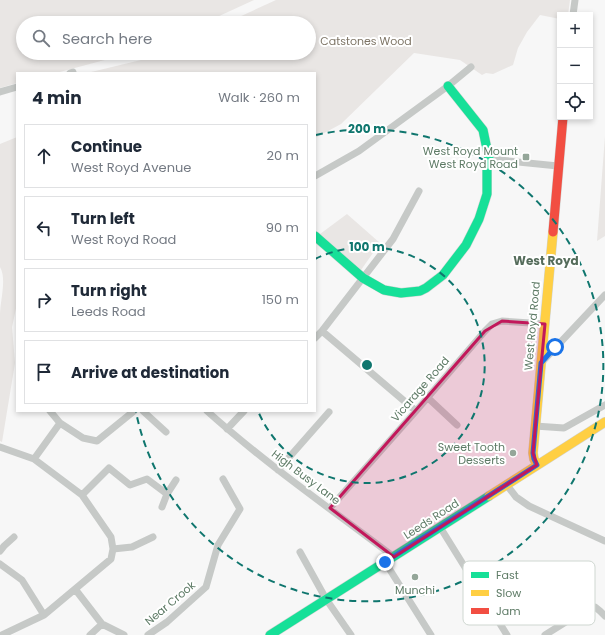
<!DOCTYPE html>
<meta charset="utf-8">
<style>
body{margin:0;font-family:Poppins,sans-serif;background:#f6f6f7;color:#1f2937}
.controls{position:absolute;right:12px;top:12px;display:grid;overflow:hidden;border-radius:0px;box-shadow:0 2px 6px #0003}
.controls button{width:36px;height:36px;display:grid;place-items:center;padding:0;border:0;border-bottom:1px solid #e0e1e3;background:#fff;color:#1f2937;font:20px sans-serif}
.stop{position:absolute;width:12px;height:12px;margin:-9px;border:3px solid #1a73e8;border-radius:50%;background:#fff}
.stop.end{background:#1a73e8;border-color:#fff;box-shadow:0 1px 4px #0008}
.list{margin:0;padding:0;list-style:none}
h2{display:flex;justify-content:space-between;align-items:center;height:52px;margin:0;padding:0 16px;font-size:17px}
h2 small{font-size:13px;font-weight:400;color:#747a83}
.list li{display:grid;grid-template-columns:26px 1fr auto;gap:12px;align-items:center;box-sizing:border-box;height:64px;margin:0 8px 8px;padding:0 8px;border:1px solid #e0e1e3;border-radius:0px}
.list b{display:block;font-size:15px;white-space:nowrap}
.list p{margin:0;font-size:13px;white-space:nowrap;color:#747a83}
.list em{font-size:13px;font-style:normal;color:#747a83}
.icon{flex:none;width:22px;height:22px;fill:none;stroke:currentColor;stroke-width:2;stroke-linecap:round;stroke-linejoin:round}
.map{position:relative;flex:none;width:605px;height:635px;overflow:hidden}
.search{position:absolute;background:#fff;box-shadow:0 2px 6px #0003;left:16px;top:16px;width:300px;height:44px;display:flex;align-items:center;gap:10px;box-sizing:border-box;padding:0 14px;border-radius:22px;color:#747a83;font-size:15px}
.panel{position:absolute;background:#fff;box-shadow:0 2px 6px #0003;left:16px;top:72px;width:300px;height:340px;border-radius:0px}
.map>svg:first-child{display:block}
.green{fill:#e9e6e4}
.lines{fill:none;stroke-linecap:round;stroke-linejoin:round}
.fast-casing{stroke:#d0d3d1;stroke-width:10}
.slow-casing{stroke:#d0d3d1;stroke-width:10}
.jam-casing{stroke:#d0d3d1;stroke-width:10}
.street{stroke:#c6c9c7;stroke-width:7}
.fast{stroke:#16e098;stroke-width:9}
.slow{stroke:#ffcf43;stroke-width:9}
.jam{stroke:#f24e42;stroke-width:9}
.route{stroke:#1a73e8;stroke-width:5}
.marked{fill:#c2185b;fill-opacity:0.2;stroke:#c2185b;stroke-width:3;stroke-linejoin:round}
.ring{fill:none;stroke:#0f766e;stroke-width:2;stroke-dasharray:7 5}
.poi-dot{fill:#94a699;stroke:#fff;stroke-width:1.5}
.labels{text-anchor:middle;stroke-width:4;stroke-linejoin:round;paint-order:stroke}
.park-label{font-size:11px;fill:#7e7566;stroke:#fff}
.poi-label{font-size:11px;fill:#5e7b66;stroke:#fff;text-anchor:end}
.street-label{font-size:11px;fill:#5e7b66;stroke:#fff}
.neighbourhood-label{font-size:12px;font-weight:bold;fill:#556c5b;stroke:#fff}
.key{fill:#fff;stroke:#cfd7d1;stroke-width:1}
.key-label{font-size:11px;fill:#5e7b66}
.centre{fill:#0f766e;stroke:#fff;stroke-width:2}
.ring-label{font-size:12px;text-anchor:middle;font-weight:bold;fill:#0f766e;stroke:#fff;stroke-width:4;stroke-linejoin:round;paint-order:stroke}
</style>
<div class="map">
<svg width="605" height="635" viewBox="0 0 605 635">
<rect width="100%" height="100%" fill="#f7f7f7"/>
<path class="green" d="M0,0H254L204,23H23V53H131L56,73H17V83L0,88Z
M276,0H570L568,15H560V19L540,15L527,32L518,48L513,65L493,74L486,73L482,75L460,60L414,53L341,124L315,138V73H87L141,60L160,53H309V23H226Z
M605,136V236L597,241Z
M17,137V304L12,327L15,363L2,442L0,441C0,399 0,357 0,315C0,301 7,279 0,267V144Z
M347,214L380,243L361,270L320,234Z"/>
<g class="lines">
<g class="fast-casing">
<path id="fast" d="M315,236L363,278L384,290L401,293L420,291L426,288L443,275L466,245L479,219L487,194V167L489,159L483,130L448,86
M270,635L489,496"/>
</g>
<g class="slow-casing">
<path id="slow" d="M537,465L534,459L533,453L553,232
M489,496L605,422"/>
</g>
<g class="jam-casing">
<path id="jam" d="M553,232L563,117"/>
</g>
<path class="street" d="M573,15L575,0
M70,73L73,72
M0,92L17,87
M489,159L558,166
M315,176L359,151L448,86L471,67
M322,331L416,411
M315,338L322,331L393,239L419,191
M541,363L605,295
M427,397L457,425
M50,411L60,423L83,438L97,441L134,411
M143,411L166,432
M207,411C266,464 331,509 394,557
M535,426L564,428L605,405
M227,429L244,411
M0,447L34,459L82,495L111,537L113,549
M34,459L60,423
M278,470L329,412
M506,484L516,497L529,506L605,541
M82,495L109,468L130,485L147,479L167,494
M162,507L167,494L176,480
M330,508L416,411L485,331L492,324L502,321L545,324
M440,527L507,635
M0,551L4,546L14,537
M300,552L326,599L351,635
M385,562L431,635
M0,564L22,580L44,615
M75,589L102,624L124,635
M2,635L44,615L111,559L113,549L132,547L153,537
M90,635L102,624
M148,635L167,622L206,587L218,545L240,509L223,479
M545,635L588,608L595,607L600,611L605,616"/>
<use href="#fast" class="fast"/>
<use href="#slow" class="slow"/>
<use href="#jam" class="jam"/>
</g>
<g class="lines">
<path class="route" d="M385,562L537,465L534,459L533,453L541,363L555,347"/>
</g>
<path class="marked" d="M502,321L545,324L533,453L537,465L394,557L330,508L485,331Z"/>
<g class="ring">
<path d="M315 259A118 118 0 1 1 258 411"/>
<path d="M316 135A236 236 0 1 1 136 412"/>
</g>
<g class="poi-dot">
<rect x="522" y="153" width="8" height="8" rx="2"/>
<circle cx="513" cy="453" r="4"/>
<circle cx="415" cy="577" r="4"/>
</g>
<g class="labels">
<g class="park-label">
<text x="366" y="45">Catstones Wood</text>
</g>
<g class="poi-label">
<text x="518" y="155">West Royd Mount<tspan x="518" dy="13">West Royd Road</tspan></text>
<text x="505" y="451">Sweet Tooth<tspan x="505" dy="13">Desserts</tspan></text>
<text x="415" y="594" text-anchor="middle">Munchi</text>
</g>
<g class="street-label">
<text transform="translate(532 326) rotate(-85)" y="4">West Royd Road</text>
<text transform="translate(420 389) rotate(-49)" y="4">Vicarage Road</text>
<text transform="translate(306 477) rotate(37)" y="4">High Busy Lane</text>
<text transform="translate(431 519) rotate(-33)" y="4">Leeds Road</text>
<text transform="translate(170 603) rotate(-40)" y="4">Near Crook</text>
</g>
<g class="neighbourhood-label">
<text x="546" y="265">West Royd</text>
</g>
</g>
<rect x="463" y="561" width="132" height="64" rx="6" class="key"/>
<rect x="471" y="572" width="18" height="6" fill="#16e098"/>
<rect x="471" y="590" width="18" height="6" fill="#ffcf43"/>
<rect x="471" y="608" width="18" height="6" fill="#f24e42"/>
<g class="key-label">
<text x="496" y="579">Fast</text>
<text x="496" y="597">Slow</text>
<text x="496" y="615">Jam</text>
</g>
<circle cx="367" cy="365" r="6" class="centre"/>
<g class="ring-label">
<text x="367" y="133">200 m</text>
<text x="367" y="251">100 m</text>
</g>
</svg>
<div class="controls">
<button>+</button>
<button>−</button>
<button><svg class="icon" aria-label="locate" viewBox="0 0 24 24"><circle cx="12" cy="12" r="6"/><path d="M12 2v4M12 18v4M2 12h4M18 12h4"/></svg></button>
</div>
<div class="stop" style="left:555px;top:347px"></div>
<div class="stop end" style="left:385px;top:562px"></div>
<div class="search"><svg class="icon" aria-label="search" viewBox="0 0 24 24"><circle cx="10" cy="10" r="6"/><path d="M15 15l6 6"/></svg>Search here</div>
<section class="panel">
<h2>4 min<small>Walk · 260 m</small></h2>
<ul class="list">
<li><svg class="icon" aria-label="ahead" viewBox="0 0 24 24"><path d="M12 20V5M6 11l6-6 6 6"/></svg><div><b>Continue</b><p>West Royd Avenue</p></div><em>20 m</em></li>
<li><svg class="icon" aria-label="left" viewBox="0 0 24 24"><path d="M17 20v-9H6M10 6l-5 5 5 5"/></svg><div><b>Turn left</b><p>West Royd Road</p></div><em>90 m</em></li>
<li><svg class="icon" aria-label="right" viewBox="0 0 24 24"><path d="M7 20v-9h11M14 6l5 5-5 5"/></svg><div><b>Turn right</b><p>Leeds Road</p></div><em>150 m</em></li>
<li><svg class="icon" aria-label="arrive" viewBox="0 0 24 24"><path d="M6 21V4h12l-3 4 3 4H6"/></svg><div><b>Arrive at destination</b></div></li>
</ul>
</section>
</div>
